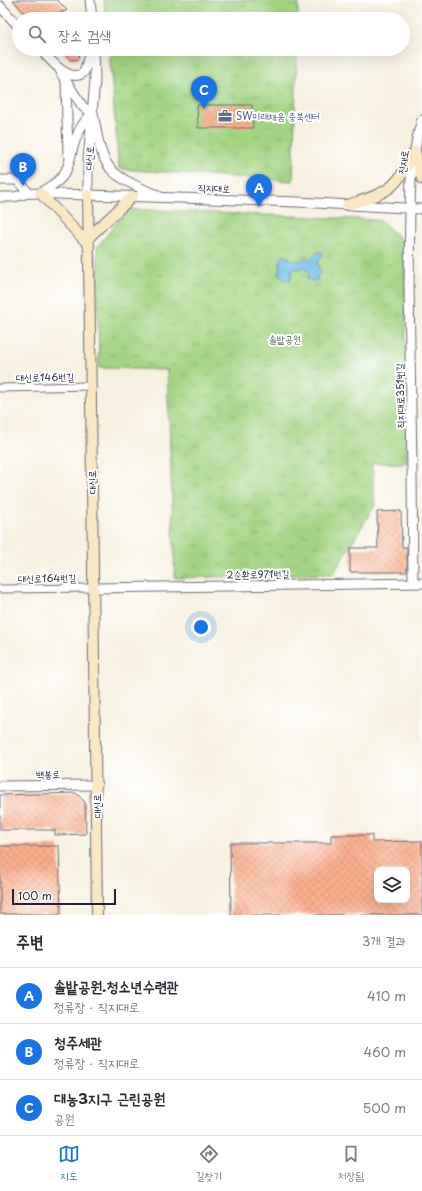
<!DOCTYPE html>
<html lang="ko">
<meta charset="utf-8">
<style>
body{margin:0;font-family:"Playpen Sans","Poor Story",sans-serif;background:#f2f2f3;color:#2b2b33}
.controls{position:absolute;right:12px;bottom:12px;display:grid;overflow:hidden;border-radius:8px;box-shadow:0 4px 16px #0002}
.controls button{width:36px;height:36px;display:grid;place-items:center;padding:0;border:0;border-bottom:1px solid #e1e1e2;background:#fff;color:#2b2b33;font:20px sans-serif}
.scale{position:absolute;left:12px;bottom:10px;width:104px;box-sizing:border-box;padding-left:4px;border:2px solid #22223b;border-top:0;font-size:11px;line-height:14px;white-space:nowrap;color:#22223b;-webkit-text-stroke:3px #fff;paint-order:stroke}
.you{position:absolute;left:201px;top:627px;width:14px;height:14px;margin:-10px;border:3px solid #fff;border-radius:50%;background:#1a73e8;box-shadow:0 0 0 6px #1a73e833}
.badge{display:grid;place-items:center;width:26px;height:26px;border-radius:50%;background:#1a73e8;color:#fff;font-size:13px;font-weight:700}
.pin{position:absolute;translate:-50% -33px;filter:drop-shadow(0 1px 2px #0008)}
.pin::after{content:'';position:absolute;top:21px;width:14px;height:12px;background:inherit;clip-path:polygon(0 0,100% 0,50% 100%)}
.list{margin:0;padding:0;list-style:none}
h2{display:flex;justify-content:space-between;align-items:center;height:52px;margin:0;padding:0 16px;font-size:17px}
h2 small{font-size:13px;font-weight:400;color:#7c7c81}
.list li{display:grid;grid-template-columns:26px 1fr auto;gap:12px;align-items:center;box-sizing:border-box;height:56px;padding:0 16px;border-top:1px solid #e1e1e2}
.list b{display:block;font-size:15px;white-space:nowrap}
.list p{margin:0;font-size:13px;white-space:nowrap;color:#7c7c81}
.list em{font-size:13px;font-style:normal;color:#7c7c81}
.icon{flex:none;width:22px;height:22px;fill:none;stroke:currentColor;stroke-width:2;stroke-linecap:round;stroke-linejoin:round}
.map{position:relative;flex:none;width:422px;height:915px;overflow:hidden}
.search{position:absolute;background:#fff;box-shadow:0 4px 16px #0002;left:12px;right:12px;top:12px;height:44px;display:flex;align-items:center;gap:10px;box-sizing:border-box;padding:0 14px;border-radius:22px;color:#7c7c81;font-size:15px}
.sheet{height:220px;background:#fff}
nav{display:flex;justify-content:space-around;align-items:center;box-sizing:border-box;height:56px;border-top:1px solid #e1e1e2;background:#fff;font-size:11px;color:#7c7c81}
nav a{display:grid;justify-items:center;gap:2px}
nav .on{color:#1a73e8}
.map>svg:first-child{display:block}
.park{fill:url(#park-tufts);stroke:#637c60}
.water{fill:#6fbde9;stroke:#487092}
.building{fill:url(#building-cross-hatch);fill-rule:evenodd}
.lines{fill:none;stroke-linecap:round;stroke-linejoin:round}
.minor-casing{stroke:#6d6a75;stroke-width:9}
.tertiary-casing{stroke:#6d6a75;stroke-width:11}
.secondary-casing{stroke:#6d6a75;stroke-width:12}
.minor{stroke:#fff;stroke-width:7}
.tertiary{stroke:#fff;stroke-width:9}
.secondary{stroke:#fae7c3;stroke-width:10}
.labels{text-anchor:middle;stroke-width:4;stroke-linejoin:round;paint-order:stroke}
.service-label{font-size:10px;fill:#4e5e75;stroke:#fff;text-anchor:start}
.street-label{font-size:10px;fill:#22223b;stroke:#fff}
.park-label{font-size:10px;fill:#506155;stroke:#fff}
</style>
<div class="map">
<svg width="422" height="915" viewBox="0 0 422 915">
<defs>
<pattern id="park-tufts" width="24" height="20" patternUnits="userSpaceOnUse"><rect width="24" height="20" fill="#a4d584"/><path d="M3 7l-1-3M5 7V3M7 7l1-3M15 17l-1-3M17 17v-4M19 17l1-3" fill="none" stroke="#8db773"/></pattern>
<pattern id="building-cross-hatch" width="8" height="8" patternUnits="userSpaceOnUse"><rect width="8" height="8" fill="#fab08e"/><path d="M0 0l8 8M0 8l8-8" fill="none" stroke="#d6977b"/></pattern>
</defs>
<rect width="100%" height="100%" fill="#fff"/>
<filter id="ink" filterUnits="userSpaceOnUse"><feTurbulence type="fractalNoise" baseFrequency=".025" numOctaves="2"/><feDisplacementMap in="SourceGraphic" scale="8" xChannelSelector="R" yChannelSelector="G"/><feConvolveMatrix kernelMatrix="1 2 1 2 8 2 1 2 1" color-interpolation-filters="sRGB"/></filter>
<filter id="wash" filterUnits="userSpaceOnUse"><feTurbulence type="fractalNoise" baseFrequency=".012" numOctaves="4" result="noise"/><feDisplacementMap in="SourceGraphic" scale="16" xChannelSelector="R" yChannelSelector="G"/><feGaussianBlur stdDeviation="0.9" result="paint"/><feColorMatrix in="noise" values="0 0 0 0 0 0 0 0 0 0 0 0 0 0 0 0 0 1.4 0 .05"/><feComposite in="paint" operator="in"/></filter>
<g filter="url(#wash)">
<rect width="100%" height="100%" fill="#f7f1e1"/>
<path class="park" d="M104,0H298V19H106Z
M109,49H297L293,181L119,169Z
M128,209L380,220L405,243L407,463H372L375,505L333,574L175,578L167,370L99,368L97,247Z"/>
<path class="water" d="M321,251L323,254L317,263L321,273L316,277L318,280L313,281L307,279V277L310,275L306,268L292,269L291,280L284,279L279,274L280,261L284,255C291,259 299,265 306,257L308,260L315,254Z"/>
<g id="blocks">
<path class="building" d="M13,0H57L67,10L46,19H39L25,14Z
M59,49H78L79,59L71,60Z
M197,105H252L253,128H198Z
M401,511L402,547H407V572H350V548H378L377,512Z
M76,793L85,802L86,834L55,835V830H0V795Z
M331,835H372V842L422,841V915H231L230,843H331ZM377,870H407V900H377Z
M0,846H59L61,914H0Z"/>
</g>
</g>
<g filter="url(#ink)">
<use href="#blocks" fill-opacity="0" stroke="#6d6a75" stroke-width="1"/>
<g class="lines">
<g class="minor-casing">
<path id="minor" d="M0,388L90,386
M0,589L94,588"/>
</g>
<g class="tertiary-casing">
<path id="tertiary" d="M90,0L92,19
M0,6L19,27
M40,49C49,58 65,79 79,75C81,75 82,73 84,72L91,49
M60,69L62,75L83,107L93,113C97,131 98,153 110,168C118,179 146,191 158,195
M66,83L68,154
M0,180H17L29,193
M40,193C47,188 59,183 64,174C69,167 70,159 72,151C76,136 81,123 93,113
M88,195V161L95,80L94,49
M0,197H14L29,193L298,202L422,209
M413,583L412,469L409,285L410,208L411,177L417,138L422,120
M94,588L422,583
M0,786L97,785"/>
</g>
<g class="secondary-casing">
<path id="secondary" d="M415,151L422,179
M40,193L89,245
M88,195C91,435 96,675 97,915
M347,205C362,200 381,196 393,185C403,176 409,162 415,151
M89,237L133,196"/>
</g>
<use href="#minor" class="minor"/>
<use href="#tertiary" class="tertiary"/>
<use href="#secondary" class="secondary"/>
</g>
</g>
<defs>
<g id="office-bare" transform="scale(1.08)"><path d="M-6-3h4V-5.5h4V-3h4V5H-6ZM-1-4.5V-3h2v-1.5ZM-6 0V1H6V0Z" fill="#5c6f8a" stroke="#fff" stroke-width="2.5" paint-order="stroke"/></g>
</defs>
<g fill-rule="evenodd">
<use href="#office-bare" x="225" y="116"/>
</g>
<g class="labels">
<g class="service-label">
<text x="236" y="120">SW미래채움 충북센터</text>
</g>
<g class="street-label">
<text transform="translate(89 158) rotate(-87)" y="4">대신로</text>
<text transform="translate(403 162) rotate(-82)" y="4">진재로</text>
<text transform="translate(214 188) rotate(2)" y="4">직지대로</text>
<text transform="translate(45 377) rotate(-1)" y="4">대신로146번길</text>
<text transform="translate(400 396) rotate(-91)" y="4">직지대로351번길</text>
<text transform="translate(92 482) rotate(-91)" y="4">대신로</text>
<text transform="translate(258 574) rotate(-1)" y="4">2순환로971번길</text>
<text transform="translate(47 578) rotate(-1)" y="4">대신로164번길</text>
<text transform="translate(48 774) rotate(-1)" y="4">백봉로</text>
<text transform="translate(97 806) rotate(-90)" y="4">대신로</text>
</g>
<g class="park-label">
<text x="285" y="343">솔밭공원</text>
</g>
</g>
</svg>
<div class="controls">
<button><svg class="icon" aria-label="layers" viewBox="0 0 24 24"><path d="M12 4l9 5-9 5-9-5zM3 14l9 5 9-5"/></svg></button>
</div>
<div class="scale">100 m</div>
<div class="you"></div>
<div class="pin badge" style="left:259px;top:207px">A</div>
<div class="pin badge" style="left:23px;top:186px">B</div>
<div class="pin badge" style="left:204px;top:109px">C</div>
<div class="search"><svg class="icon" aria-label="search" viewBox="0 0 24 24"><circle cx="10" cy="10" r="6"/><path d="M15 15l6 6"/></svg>장소 검색</div>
</div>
<section class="sheet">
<h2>주변<small>3개 결과</small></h2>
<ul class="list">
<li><span class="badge">A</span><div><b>솔밭공원.청소년수련관</b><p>정류장 · 직지대로</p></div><em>410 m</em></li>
<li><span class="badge">B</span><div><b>청주세관</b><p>정류장 · 직지대로</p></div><em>460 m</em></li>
<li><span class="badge">C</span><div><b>대농3지구 근린공원</b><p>공원</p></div><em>500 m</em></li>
</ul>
</section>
<nav>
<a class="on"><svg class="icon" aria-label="map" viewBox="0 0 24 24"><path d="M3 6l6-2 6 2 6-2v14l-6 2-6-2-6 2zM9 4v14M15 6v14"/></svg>지도</a>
<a><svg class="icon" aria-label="directions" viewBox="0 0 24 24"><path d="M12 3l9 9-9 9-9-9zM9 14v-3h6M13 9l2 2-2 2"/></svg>길찾기</a>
<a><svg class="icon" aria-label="saved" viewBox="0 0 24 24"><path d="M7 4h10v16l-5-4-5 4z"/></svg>저장됨</a>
</nav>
